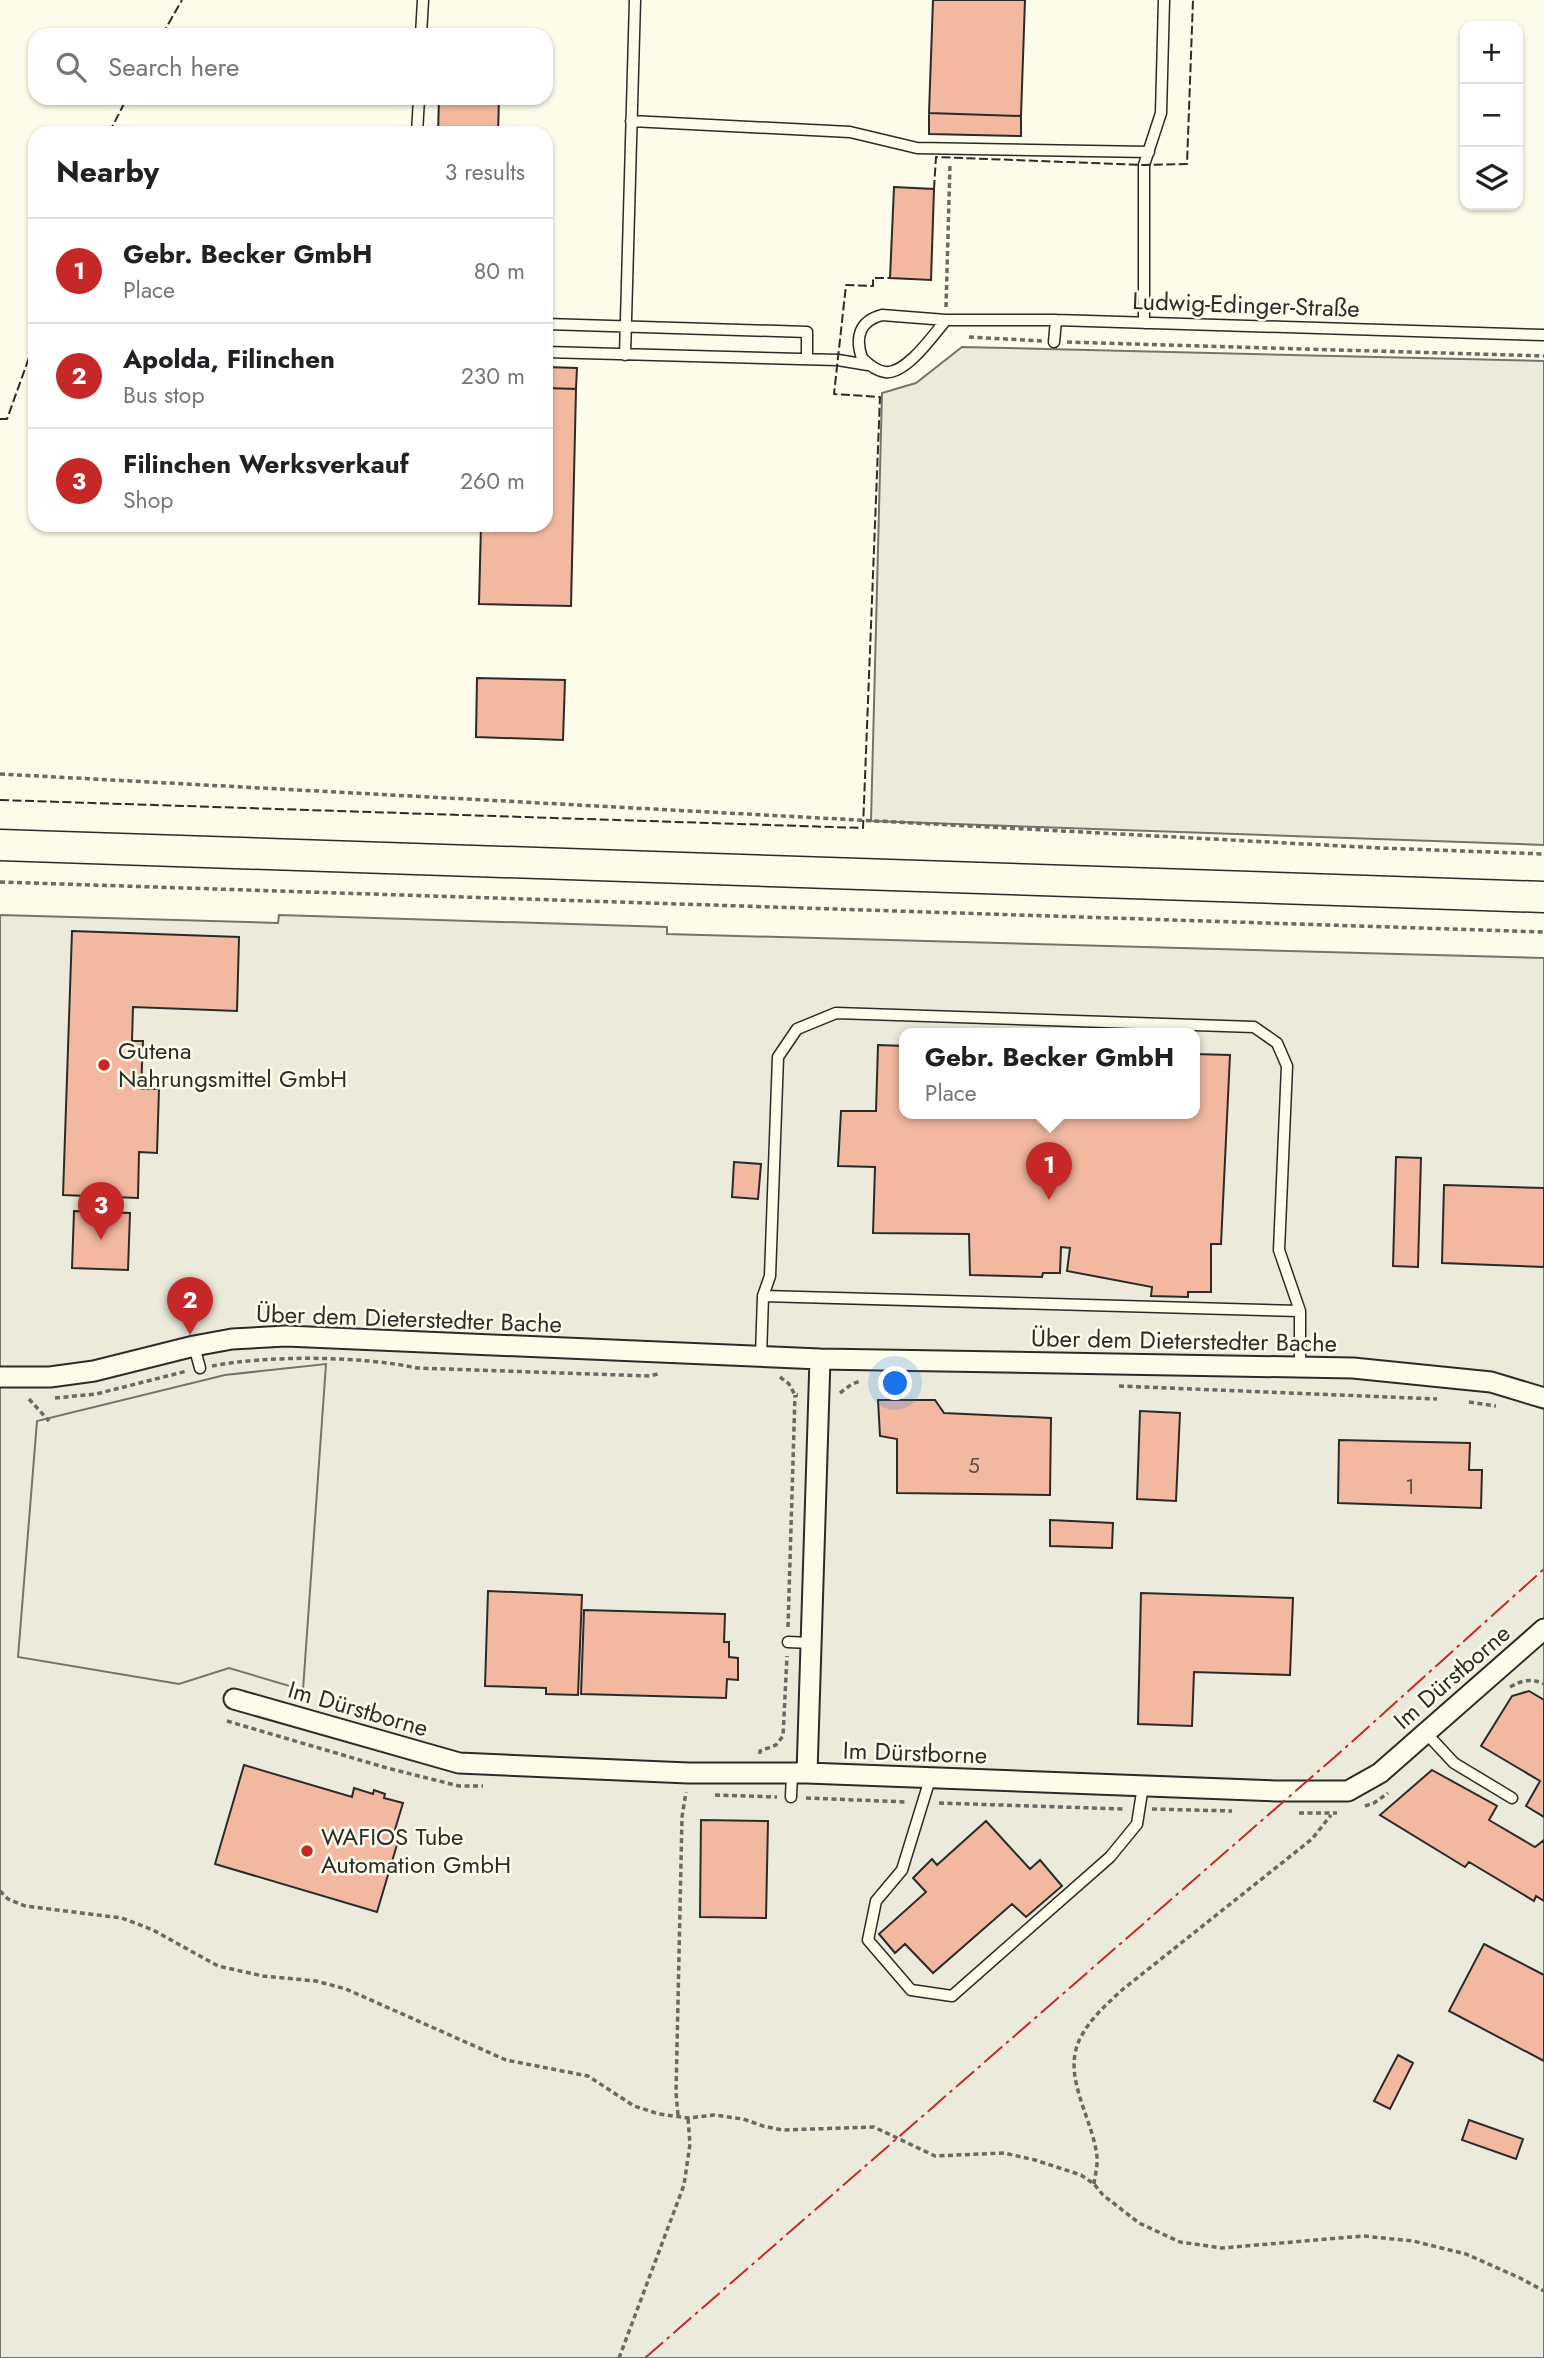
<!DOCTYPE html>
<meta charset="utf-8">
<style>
body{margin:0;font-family:Jost,sans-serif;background:#f2f2f2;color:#202124}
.controls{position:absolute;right:21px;top:21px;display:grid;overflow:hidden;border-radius:14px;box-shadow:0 2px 5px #0004}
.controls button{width:63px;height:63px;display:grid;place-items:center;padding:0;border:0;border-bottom:2px solid #e0e0e0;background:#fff;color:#202124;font:35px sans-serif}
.you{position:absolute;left:896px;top:1384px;width:24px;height:24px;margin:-18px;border:5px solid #fff;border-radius:50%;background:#1a73e8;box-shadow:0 0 0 10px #1a73e833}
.badge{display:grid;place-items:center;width:46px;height:46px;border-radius:50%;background:#c62828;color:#fff;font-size:23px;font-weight:700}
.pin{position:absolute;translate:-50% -58px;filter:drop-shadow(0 2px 4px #0008)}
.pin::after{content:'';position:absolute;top:37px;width:24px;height:21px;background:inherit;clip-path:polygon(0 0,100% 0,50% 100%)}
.popup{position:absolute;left:899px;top:1028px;width:301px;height:91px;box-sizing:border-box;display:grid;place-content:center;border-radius:14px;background:#fff;filter:drop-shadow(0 2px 5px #0005);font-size:23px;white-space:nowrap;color:#757577}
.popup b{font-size:26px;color:#202124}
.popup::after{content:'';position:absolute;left:50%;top:100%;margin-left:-14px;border:14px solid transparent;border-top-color:#fff}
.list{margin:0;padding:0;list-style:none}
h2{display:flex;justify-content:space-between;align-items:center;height:91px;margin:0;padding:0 28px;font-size:30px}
h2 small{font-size:23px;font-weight:400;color:#757577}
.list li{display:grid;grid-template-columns:46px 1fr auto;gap:21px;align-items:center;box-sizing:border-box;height:105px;padding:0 28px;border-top:2px solid #e0e0e0}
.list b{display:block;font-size:26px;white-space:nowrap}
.list p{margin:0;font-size:23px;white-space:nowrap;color:#757577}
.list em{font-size:23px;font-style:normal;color:#757577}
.icon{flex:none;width:38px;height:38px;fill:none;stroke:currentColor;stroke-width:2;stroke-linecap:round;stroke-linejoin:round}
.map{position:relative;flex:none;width:1544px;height:2358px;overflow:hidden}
.search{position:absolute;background:#fff;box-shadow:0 2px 5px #0004;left:28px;top:28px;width:525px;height:77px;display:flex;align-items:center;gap:18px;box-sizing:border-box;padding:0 24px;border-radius:21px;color:#757577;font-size:26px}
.panel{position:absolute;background:#fff;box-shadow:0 2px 5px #0004;left:28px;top:126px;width:525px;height:406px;border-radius:21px}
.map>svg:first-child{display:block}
.green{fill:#ecebdb;stroke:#74746e;stroke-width:2;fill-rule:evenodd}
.parking{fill:#eceadb;stroke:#74746e;stroke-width:2}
.building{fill:#f2b8a0;stroke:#2b2b2b;stroke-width:2}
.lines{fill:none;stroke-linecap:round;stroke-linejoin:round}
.lane-casing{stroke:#2b2b2b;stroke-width:13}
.street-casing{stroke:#2b2b2b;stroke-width:23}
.primary-casing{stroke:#2b2b2b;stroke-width:33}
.path{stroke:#6a6964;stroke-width:3.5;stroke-dasharray:5 3.5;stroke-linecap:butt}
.lane{stroke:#fdfbea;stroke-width:10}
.street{stroke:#fdfbea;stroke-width:19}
.primary{stroke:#fdfbea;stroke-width:30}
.fence{stroke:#2b2b2b;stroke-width:2;stroke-dasharray:9 3.5;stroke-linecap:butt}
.power{stroke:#c62828;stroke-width:2;stroke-dasharray:24 5 3.5 5;stroke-linecap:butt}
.poi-dot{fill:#c62828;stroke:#fdfbea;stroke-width:2.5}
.labels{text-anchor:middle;stroke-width:5;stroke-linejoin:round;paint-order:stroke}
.number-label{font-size:21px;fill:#5d4e48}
.street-label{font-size:24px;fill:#2b2b2b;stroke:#fdfbea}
.poi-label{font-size:24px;fill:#2b2b2b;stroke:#fdfbea;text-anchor:start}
</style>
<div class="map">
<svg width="1544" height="2358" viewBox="0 0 1544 2358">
<rect width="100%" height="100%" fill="#fdfbea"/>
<path class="green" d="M962,347L1544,361V845L871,821L882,393L916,383Z
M0,915L278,923L279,915L667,927V934L1544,958V2358H0ZM904,1034H1194V1114H904Z"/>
<path class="parking" d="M326,1364L303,1690L229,1668L179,1684L18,1657L37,1421L225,1375Z"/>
<path class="building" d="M933,0H1025L1021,116L929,113Z
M439,98H499L498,133H438Z
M929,113L1021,116V136L929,134Z
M894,187L934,189L931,280L890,278Z
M546,367L577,368L576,389L546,388Z
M546,388L576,389L571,606L479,604L481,525H546Z
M477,678L565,680L563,740L476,737Z
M72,931L239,937L237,1011L133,1007L132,1041H143L141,1089H159L157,1153L139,1152L138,1198L63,1195Z
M878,1045L904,1046V1114H1194V1054L1230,1055L1221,1244H1211V1292H1188V1297L1151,1296L1152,1287L1067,1271L1070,1248L1061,1247L1060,1273H1043L1042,1277L970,1275L969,1234L873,1233L875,1167L838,1166L841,1111H876Z
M1396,1157L1421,1158L1418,1267L1393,1266Z
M734,1162L761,1164L758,1199L732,1197Z
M1444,1185L1544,1188V1267L1442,1263Z
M74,1211L130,1213L128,1270L72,1268Z
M878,1400H935L944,1413L1051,1418L1050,1495L897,1493V1439L880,1436Z
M1140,1411L1180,1413L1176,1501L1137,1499Z
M1339,1440L1470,1443L1469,1470H1482L1481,1508L1338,1503Z
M1050,1520L1113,1523L1112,1548L1050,1546Z
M488,1591L582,1595L578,1695L546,1694V1688L485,1686Z
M1141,1593L1293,1598L1290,1675L1194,1672L1192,1726L1138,1724Z
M584,1610L725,1614L724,1642H729V1657L738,1658V1680L727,1679L726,1698L581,1694Z
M1529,1691L1544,1700V1817L1526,1806L1540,1781L1481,1746L1512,1696Z
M244,1765L352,1797L354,1788L373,1794L374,1790L385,1794L384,1798L403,1803L393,1836L399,1838L377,1912L215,1864Z
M1432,1770L1497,1806L1489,1820L1535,1847L1544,1840V1901L1536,1896L1534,1901L1469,1862L1465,1867L1380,1815Z
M701,1820L768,1821L766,1918L700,1917Z
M986,1821L1030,1869L1040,1860L1062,1886L1026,1917L1012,1904L933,1973L905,1944L895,1953L879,1934L926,1892L913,1878L932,1859L937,1865Z
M1484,1944L1544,1975V2061L1449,2011Z
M1398,2055L1413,2063L1390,2109L1374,2101Z
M1469,2120L1523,2139L1516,2159L1462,2140Z"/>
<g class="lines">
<g class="lane-casing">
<path id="lane" d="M421,35L423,0
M631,121L850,132L917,148L1149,152
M417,133L419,98
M946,320C934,334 906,375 885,372C876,371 868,364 862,358C855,338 859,321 882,315L946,320H1056L1544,335
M1144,323V165L1161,113L1164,0
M546,324L807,332V359
M1054,342L1056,320
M546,352L838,360L868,365
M625,355L635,0
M763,1296L770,1276L778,1057L797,1029L836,1013L1254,1027L1277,1043L1287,1066L1279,1250L1300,1311
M194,1346L200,1368
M761,1356L763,1296L1300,1311V1367
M788,1642L811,1643
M1426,1733L1454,1763L1512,1798
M930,1779L902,1870L876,1901L868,1940L911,1990L952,1996L1110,1857L1137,1824L1143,1786
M791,1797L792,1773"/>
</g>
<g class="street-casing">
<path id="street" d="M0,1377H50L94,1371L194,1346L232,1339L286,1336L820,1359L1353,1368L1491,1382L1544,1398
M234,1699L459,1763L688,1773H807L1276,1791H1348L1380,1773L1544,1629
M807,1773L820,1359"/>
</g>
<g class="primary-casing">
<path id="primary" d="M0,845L1544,897"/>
</g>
<path class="path" d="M946,307L950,164
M969,337L1042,341
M1067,342L1544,356
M0,774L1380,848L1544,854
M0,882L1544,932
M212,1366C268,1355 362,1356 417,1368L650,1376L661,1373
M780,1377L789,1384L795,1395H798
M1119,1386L1437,1399
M840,1393L852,1384L860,1381
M55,1398L96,1394L187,1371
M29,1399L49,1421
M1469,1402L1496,1406
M788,1627L795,1395
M1510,1687C1523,1680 1531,1678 1544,1684
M227,1721L387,1768L459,1786H483
M760,1754V1751L776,1745L783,1736L787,1656
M715,1795L777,1797
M806,1798L907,1802
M939,1803L1123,1809
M1365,1806L1374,1803L1388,1793
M1152,1809L1232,1811
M1299,1813H1337
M0,1891L8,1899L25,1906L122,1918L153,1930L218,1966L263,1976L316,1981L346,1989L506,2060L588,2076L634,2106L659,2114L688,2118L714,2115L743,2119L763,2126L782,2130L874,2127L935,2156L1004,2153L1035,2160L1081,2175L1094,2184L1103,2195L1139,2223L1180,2242L1222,2248L1363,2236L1413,2241L1466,2254L1520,2278L1544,2291
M678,2115L676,2093L682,1817L686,1792
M1094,2184C1095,2175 1098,2165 1097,2157C1093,2117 1059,2074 1082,2035C1092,2017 1107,2004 1122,1990L1312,1839L1331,1815
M619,2358L684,2185L690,2144L688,2118"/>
<use href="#lane" class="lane"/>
<use href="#street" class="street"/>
<use href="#primary" class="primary"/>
<path class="fence" d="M162,35L182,0
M109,133L127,98
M934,189L936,157L1144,165L1187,164L1193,0
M0,419H7L35,341
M0,800L863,828L880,397L834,394L846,285L873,286V278H890"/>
<path class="power" d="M645,2358L1345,1748L1544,1569"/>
</g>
<g class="poi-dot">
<circle cx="104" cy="1065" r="7"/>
<circle cx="307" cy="1851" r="7"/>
</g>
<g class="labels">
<g class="number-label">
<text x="974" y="1473">5</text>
<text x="1410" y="1494">1</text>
</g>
<g class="street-label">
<text transform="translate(1246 305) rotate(2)" y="8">Ludwig-Edinger-Straße</text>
<text transform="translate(409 1319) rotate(2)" y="8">Über dem Dieterstedter Bache</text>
<text transform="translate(1184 1341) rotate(1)" y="8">Über dem Dieterstedter Bache</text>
<text transform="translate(1452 1677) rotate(-41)" y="8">Im Dürstborne</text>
<text transform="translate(358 1709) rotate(16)" y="8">Im Dürstborne</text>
<text transform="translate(915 1753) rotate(2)" y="8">Im Dürstborne</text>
</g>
<g class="poi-label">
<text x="118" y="1059">Gutena<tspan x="118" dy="28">Nahrungsmittel GmbH</tspan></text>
<text x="321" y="1845">WAFIOS Tube<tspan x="321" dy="28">Automation GmbH</tspan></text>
</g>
</g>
</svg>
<div class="controls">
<button>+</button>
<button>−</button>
<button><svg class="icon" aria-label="layers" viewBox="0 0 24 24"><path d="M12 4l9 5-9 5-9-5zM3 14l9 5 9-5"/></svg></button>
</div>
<div class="you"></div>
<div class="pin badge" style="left:1049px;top:1200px">1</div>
<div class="popup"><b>Gebr. Becker GmbH</b>Place</div>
<div class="pin badge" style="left:190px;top:1335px">2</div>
<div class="pin badge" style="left:101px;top:1240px">3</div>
<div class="search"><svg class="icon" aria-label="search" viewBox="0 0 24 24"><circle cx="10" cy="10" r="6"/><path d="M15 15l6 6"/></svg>Search here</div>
<section class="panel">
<h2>Nearby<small>3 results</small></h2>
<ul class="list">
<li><span class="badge">1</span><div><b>Gebr. Becker GmbH</b><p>Place</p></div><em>80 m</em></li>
<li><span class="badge">2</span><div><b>Apolda, Filinchen</b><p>Bus stop</p></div><em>230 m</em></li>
<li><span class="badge">3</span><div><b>Filinchen Werksverkauf</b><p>Shop</p></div><em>260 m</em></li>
</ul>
</section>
</div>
